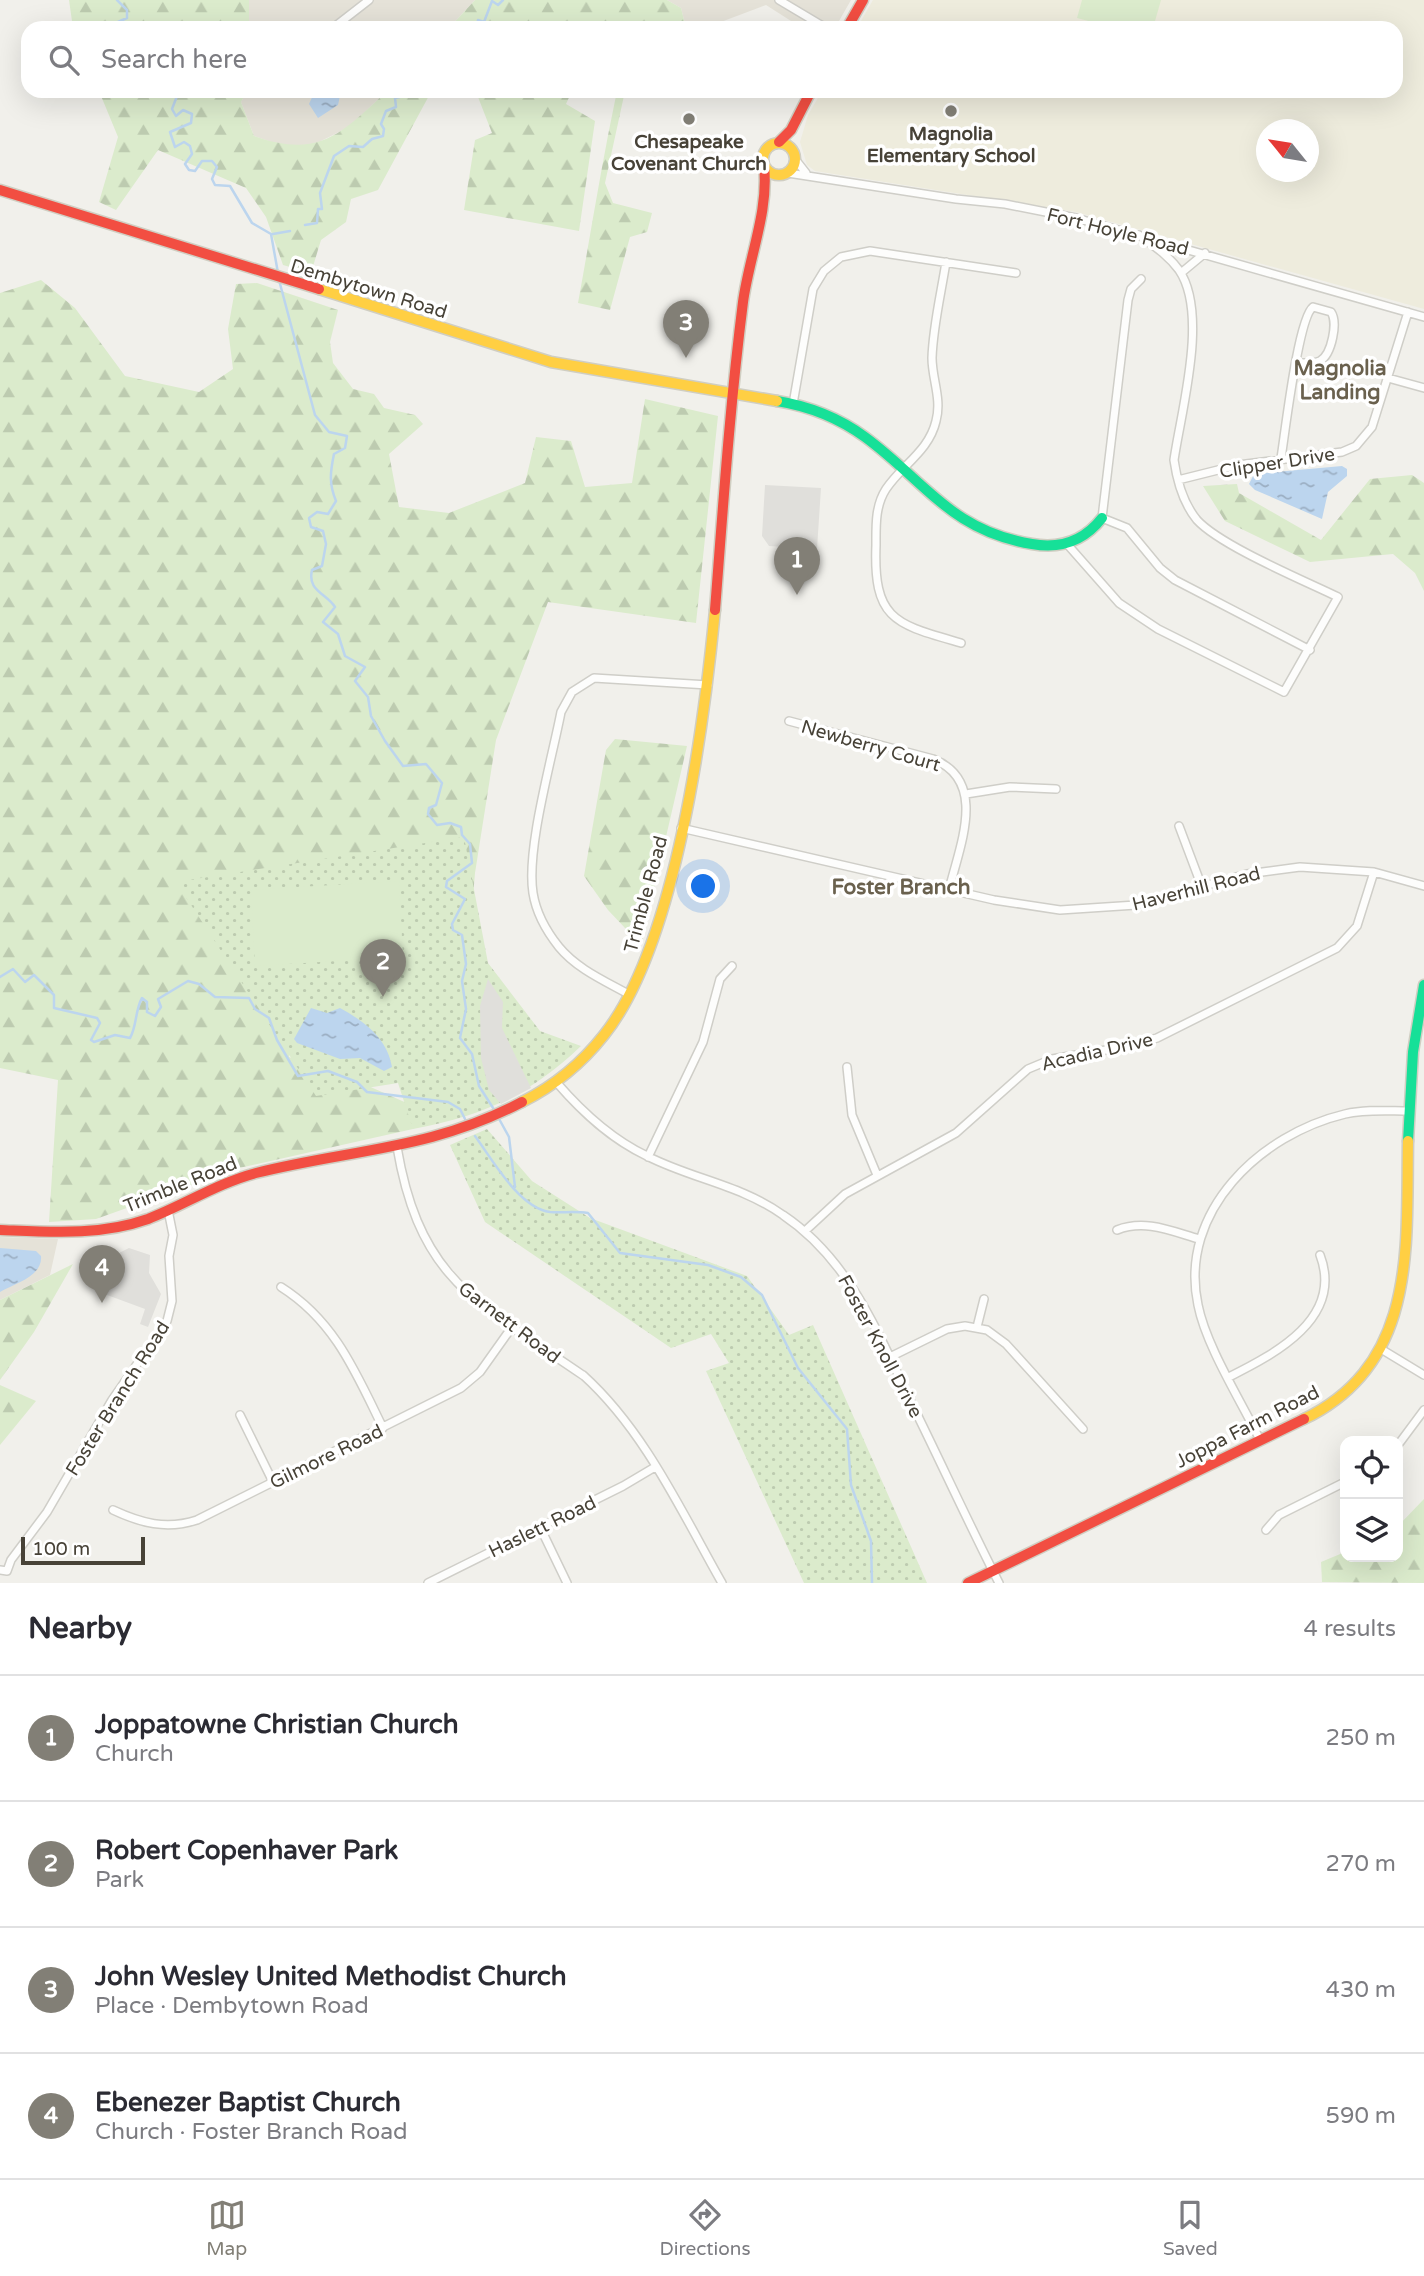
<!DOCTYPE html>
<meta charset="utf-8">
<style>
body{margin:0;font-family:"Varela Round",sans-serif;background:#f7f7f7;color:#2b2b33}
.controls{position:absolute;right:21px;bottom:21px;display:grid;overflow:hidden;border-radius:14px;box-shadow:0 7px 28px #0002}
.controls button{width:63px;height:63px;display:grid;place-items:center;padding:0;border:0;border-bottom:2px solid #e1e1e2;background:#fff;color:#2b2b33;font:35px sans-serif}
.compass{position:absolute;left:1256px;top:119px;width:63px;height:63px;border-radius:50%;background:#fff;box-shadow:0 7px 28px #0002;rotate:300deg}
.scale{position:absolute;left:21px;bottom:18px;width:124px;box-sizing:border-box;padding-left:7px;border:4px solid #474237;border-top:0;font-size:19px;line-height:24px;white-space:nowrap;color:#474237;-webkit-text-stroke:5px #fff;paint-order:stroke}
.you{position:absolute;left:704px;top:887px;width:24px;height:24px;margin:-18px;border:5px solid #fff;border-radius:50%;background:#1a73e8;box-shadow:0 0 0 10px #1a73e833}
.badge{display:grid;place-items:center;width:46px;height:46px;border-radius:50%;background:#827f76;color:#fff;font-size:23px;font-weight:700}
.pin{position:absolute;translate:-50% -58px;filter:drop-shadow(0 2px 4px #0008)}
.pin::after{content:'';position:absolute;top:37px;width:24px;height:21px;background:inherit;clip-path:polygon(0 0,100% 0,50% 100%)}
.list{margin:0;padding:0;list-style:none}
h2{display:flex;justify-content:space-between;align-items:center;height:91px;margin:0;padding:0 28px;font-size:30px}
h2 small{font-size:23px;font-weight:400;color:#7c7c81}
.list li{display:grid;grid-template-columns:46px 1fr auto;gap:21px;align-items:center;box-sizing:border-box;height:126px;padding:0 28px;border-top:2px solid #e1e1e2}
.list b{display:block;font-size:26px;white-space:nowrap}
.list p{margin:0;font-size:23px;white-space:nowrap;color:#7c7c81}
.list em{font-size:23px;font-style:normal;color:#7c7c81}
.icon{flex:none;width:38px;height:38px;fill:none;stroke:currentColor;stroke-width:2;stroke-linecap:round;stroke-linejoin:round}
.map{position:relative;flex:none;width:1424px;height:1583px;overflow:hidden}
.search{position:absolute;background:#fff;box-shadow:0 7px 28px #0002;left:21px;right:21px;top:21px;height:77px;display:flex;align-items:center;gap:18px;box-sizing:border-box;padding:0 24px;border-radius:21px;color:#7c7c81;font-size:26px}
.sheet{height:595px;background:#fff}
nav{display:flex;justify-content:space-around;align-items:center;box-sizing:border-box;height:98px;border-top:2px solid #e1e1e2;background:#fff;font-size:19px;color:#7c7c81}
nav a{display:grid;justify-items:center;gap:4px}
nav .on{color:#827f76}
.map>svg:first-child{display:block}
.residential{fill:#e5e2d8}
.education{fill:#eeecdd;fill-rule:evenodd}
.forest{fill:url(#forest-firs)}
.park{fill:url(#park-dots)}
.garden{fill:#dbebcc}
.parking{fill:#e0dfdb}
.water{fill:url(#water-ripples)}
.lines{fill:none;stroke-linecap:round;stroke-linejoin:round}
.stream{stroke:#bcd5ee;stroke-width:2.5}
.street-casing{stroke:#cfcec8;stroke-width:10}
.fast-casing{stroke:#d0cec2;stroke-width:13}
.slow-casing{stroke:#d0cec2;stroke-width:13}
.jam-casing{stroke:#d0cec2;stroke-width:13}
.street{stroke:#fdfdfc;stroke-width:7}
.fast{stroke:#16e098;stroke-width:10}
.slow{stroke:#ffcf43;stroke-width:10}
.jam{stroke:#f24e42;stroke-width:10}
.poi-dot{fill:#827f76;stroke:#fff;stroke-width:2.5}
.labels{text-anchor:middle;stroke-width:7;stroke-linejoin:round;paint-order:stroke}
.poi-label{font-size:19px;font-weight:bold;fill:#474237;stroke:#fff}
.street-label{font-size:19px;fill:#474237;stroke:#fff}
.neighbourhood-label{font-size:21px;font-weight:bold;fill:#6a614e;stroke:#fff}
</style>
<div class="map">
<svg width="1424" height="1583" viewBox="0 0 1424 1583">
<defs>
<pattern id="forest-firs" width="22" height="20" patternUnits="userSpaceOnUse" patternTransform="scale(1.75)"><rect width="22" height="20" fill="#dbebcc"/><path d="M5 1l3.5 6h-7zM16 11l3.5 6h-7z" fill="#bdcbb0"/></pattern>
<pattern id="park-dots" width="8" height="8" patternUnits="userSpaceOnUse" patternTransform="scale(1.75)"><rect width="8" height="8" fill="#dbebcc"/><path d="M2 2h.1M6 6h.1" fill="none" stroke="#bdcbb0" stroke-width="1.8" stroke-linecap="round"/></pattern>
<pattern id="water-ripples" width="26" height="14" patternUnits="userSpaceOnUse" patternTransform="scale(1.75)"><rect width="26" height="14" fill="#bcd5ee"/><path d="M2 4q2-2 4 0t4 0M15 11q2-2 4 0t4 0" fill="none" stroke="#9baec2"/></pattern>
</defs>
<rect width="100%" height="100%" fill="#f1f0eb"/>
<path class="residential" d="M249,0H475L449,28H249Z
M667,0H851L835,28H802L766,5L705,28H686L681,8Z
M247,91H387L349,127L311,146L280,145L254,136L241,102Z
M0,1237L58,1239L50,1275L0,1300Z"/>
<path class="education" d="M873,0H1424V309L1076,212L815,171L807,165L800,142L808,115L822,91H1396V28H857ZM1266,130H1308V172H1266Z"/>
<path class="forest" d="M69,0H249V28H73Z
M475,0H667L681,8L686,28H449Z
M99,91H247L241,102L254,136C319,159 341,134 387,91H572L566,104L595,121L579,231L464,210L475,140L492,133L478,97L431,92L378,190L351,199L346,222L321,240L311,273L283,265L266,217L246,188L158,150L116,210L99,202L118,137Z
M617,91H625L605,183L613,203L652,213L647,232L630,237L610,310L578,303C591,232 602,161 617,91Z
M41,280L75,308L125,376L199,392L233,369L228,329L236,284L257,283L338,310L330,342L333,363L353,389L374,394L384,408L415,415L423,424L389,454L399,507L449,513L525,483L536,437L571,441L585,487L632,483L645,399L718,416L696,623L548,602L496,740L475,873L465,990L294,1030L289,1057L348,1077L427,1112L413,1129L239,1168L96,1219L49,1222L58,1080L0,1068V293Z
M1412,475L1424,483V591L1415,573L1393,554L1310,562L1225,521L1203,486L1237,484L1239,493L1321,540L1370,479Z
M615,739L687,746L641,945L608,910L584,876L606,750Z
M73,1264L34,1332L0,1380V1300Z
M0,1385L36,1401L0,1445Z
M1424,1499V1583L1322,1582L1321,1562L1345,1552V1557H1398V1526Z"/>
<path class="park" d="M464,837L488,963L540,1031L581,1046C530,1095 482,1116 413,1129L398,1083L316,1096L176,882Z
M487,1129L532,1181L590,1218L747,1276L789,1335L813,1325L927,1583H804L706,1371L729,1363L711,1334L671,1348L485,1222L450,1145Z"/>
<path class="garden" d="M1082,0H1161L1153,28H1115L1077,18Z
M399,881L403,957L255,966L251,890Z"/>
<path class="parking" d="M765,485L821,488L817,549L769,546L762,536Z
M488,979L503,1002L502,1028L531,1088L501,1104L489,1090L481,1058L480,1006Z
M129,1248L150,1255L149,1273L161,1294L148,1327L140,1324L145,1309L99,1292L100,1286L89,1282L99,1255L114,1260L117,1254Z"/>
<path class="water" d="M315,91H341L338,105L318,118L309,104Z
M1342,466L1347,469V476L1328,492L1322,519L1255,490L1249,484L1254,474Z
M311,1008L327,1013L340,1008C365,1022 387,1038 392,1067L384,1071L360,1058L340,1059L297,1043L294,1039Z
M0,1248L36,1251L41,1256C43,1276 16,1283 0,1292Z"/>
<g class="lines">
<path class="stream" d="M117,0L127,10V18L118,22L117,28
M477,28L478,20L484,22L492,1L498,5L503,0
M179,91L172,109L176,116L183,110L192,114L191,123L170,132L175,147L184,142L190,146L192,154L185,164L189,170L195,171L202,161H212L217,167L212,179L215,185L230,186L252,223L271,234L278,273
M305,225L317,223L318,209H322L320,193L334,156L349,146L363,147L372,139L383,136L384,129L381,124L386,111L396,107L395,98L404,96L406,91
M273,234L290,231
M279,280L315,415L329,432L347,436L345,448L334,454C330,473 329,484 336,501L328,514L317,512L309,518L311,527L323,531L326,544L322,566L312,570C307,591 326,593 335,607L323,622L338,634L345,656L365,667L355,681L368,697L371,716L385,741L403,766L426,764L442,783L436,805L429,808L428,814L437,825L450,823L461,827L462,835L470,844L472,863L447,881L446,887L465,899L452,924L453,930L462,935L466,964L462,981L466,1009L460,1038L472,1054L479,1086L495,1111
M0,977L13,969L25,982L34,975L54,995V1008L97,1018L100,1023L91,1040L94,1042L115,1035L130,1038C137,1026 135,1010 142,998L147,1002V1012L155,1016L161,1007L158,999L188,981L199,984L215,997L249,998L255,1009L269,1018L277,1040L298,1076L328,1071L357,1082L367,1092L448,1102L460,1109L466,1121
M498,1117L509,1137L515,1187
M475,1136C492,1159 519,1208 550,1212C563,1213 574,1211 588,1213L620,1253L708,1265L741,1277L762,1295L798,1368L847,1429L851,1485L871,1541L872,1583"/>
<g class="street-casing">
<path id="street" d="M779,0L826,28
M333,28L369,0
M795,159L806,173
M788,173L956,199L1005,204L1076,218L1424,317
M946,262C941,294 933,326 932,358C932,379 942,399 936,421C929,451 902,465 886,489C875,506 876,526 876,545C873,621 896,624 961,643
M1181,273L1205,253
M1141,279L1131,289L1128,300L1102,518L1127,528L1160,568L1175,580L1310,650
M1388,378L1424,388
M793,404L813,289L824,271L841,257L870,251L1016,273
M1281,458C1285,434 1298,318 1313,307L1331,312C1338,322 1332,354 1320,361C1314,364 1304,363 1297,363
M1178,480L1238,465L1342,452L1356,446L1372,427L1408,312
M1067,544L1119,603L1158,629L1284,692L1338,597C1303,580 1221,546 1197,520C1183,503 1177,481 1174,460C1181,411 1209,314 1179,270C1168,255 1154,246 1139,235
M789,721L933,759C989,781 959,847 949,890
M966,794L1010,787L1056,789
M1179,826L1202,887
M681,828L994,900L1060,910L1136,905L1247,874L1300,867L1374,872L1424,886
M630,995C605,981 577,969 559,947C547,932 536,912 533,893C526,849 552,759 561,712L572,692L594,678L708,685
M847,1067L852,1115L877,1175
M557,1083C583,1113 611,1139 647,1156C692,1179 741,1185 783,1215C850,1260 879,1335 913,1406C942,1465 969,1524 999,1583
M397,1147C420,1283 480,1304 584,1376
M648,1157L703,1042L720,979L732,966
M1117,1230C1145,1219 1171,1231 1199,1239
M805,1231L845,1194L956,1133L1028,1069L1052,1059L1124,1047L1157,1038L1337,948L1357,926L1374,872
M281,1287C335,1321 356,1373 383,1428
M977,1327L984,1299
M1381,1349L1424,1375
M890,1357L947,1329L965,1326L987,1330L1006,1344L1083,1429
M583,1375C645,1431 681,1511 722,1583
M1229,1377C1275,1354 1344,1318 1320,1255
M240,1415L273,1482
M1260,1440C1241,1401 1206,1346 1198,1305C1178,1211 1261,1134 1345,1114C1366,1109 1388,1111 1409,1111
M1398,1445L1424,1410
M113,1510C141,1523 166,1530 197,1520L461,1388L480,1372L512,1327
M540,1527L567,1583
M1266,1530L1279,1515L1345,1482
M0,1570L7,1571L11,1560L47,1512L112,1400L167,1321L172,1301L169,1256L173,1235L168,1210
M428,1583L623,1486L655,1467"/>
</g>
<g class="fast-casing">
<path id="fast" d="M777,401C808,406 839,418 865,437C925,481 951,531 1032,544C1060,549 1084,541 1102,518
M1408,1141L1413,1052L1424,985"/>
</g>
<g class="slow-casing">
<path id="slow" d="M763 159a16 16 0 1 1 32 0a16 16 0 1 1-32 0Z
M319,289L551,362L777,401
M522,1102C554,1086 582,1063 604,1035C676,945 704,725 715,610
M1304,1419C1418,1364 1406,1247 1408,1141"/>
</g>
<g class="jam-casing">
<path id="jam" d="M847,28L863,0
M779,142L791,130L811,91
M0,190L319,289
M715,610C723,507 730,404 743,302C749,257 769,211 764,166
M0,1230C50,1232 100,1236 148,1219C184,1205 218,1183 256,1173C352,1149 431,1150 522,1102
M968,1583L1304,1419"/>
</g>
<use href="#street" class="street"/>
<use href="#fast" class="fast"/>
<use href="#slow" class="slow"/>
<use href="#jam" class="jam"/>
</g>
<g class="poi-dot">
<circle cx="951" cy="111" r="7"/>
<circle cx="689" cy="119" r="7"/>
</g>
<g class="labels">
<g class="poi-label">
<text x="951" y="140">Magnolia<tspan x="951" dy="22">Elementary School</tspan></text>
<text x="689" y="148">Chesapeake<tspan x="689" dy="22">Covenant Church</tspan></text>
</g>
<g class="street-label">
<text transform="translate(1118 231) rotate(14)" y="7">Fort Hoyle Road</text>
<text transform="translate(369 288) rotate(17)" y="7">Dembytown Road</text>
<text transform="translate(1277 462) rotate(-9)" y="7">Clipper Drive</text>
<text transform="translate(871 745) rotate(16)" y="7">Newberry Court</text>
<text transform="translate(1196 888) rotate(-14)" y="7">Haverhill Road</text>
<text transform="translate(645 894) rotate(-75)" y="7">Trimble Road</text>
<text transform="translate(1097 1051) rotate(-13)" y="7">Acadia Drive</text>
<text transform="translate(180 1184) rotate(-22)" y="7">Trimble Road</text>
<text transform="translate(510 1322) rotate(37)" y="7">Garnett Road</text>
<text transform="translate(881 1346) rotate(62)" y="7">Foster Knoll Drive</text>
<text transform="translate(117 1398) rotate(-58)" y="7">Foster Branch Road</text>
<text transform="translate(1247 1426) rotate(-27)" y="7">Joppa Farm Road</text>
<text transform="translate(326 1456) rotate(-26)" y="7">Gilmore Road</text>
<text transform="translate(542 1526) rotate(-26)" y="7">Haslett Road</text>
</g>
<g class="neighbourhood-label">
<text x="1340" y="375">Magnolia<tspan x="1340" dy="24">Landing</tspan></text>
<text x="901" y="894">Foster Branch</text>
</g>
</g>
</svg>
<div class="controls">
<button><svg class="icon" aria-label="locate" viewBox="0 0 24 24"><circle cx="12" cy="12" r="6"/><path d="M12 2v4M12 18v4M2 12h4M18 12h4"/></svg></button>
<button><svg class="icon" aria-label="layers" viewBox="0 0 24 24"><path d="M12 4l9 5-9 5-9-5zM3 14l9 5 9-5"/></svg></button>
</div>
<svg class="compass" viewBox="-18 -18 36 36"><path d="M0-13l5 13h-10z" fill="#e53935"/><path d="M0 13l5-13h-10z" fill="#7c7c81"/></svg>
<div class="scale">100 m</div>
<div class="you"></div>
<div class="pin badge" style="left:797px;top:595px">1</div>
<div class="pin badge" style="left:383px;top:997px">2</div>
<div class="pin badge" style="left:686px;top:358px">3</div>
<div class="pin badge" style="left:102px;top:1303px">4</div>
<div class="search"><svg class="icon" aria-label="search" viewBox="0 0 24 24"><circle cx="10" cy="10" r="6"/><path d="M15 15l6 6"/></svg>Search here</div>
</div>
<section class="sheet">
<h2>Nearby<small>4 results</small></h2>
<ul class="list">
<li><span class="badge">1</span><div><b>Joppatowne Christian Church</b><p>Church</p></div><em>250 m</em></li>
<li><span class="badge">2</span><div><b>Robert Copenhaver Park</b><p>Park</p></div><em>270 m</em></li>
<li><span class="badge">3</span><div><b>John Wesley United Methodist Church</b><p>Place · Dembytown Road</p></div><em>430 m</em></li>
<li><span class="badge">4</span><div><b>Ebenezer Baptist Church</b><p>Church · Foster Branch Road</p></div><em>590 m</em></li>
</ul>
</section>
<nav>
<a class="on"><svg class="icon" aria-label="map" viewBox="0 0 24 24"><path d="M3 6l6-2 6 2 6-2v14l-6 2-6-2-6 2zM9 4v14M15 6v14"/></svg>Map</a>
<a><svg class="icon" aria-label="directions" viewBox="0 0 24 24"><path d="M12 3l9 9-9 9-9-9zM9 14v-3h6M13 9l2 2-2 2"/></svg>Directions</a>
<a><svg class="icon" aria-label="saved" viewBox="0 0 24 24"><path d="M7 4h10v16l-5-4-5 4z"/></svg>Saved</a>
</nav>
